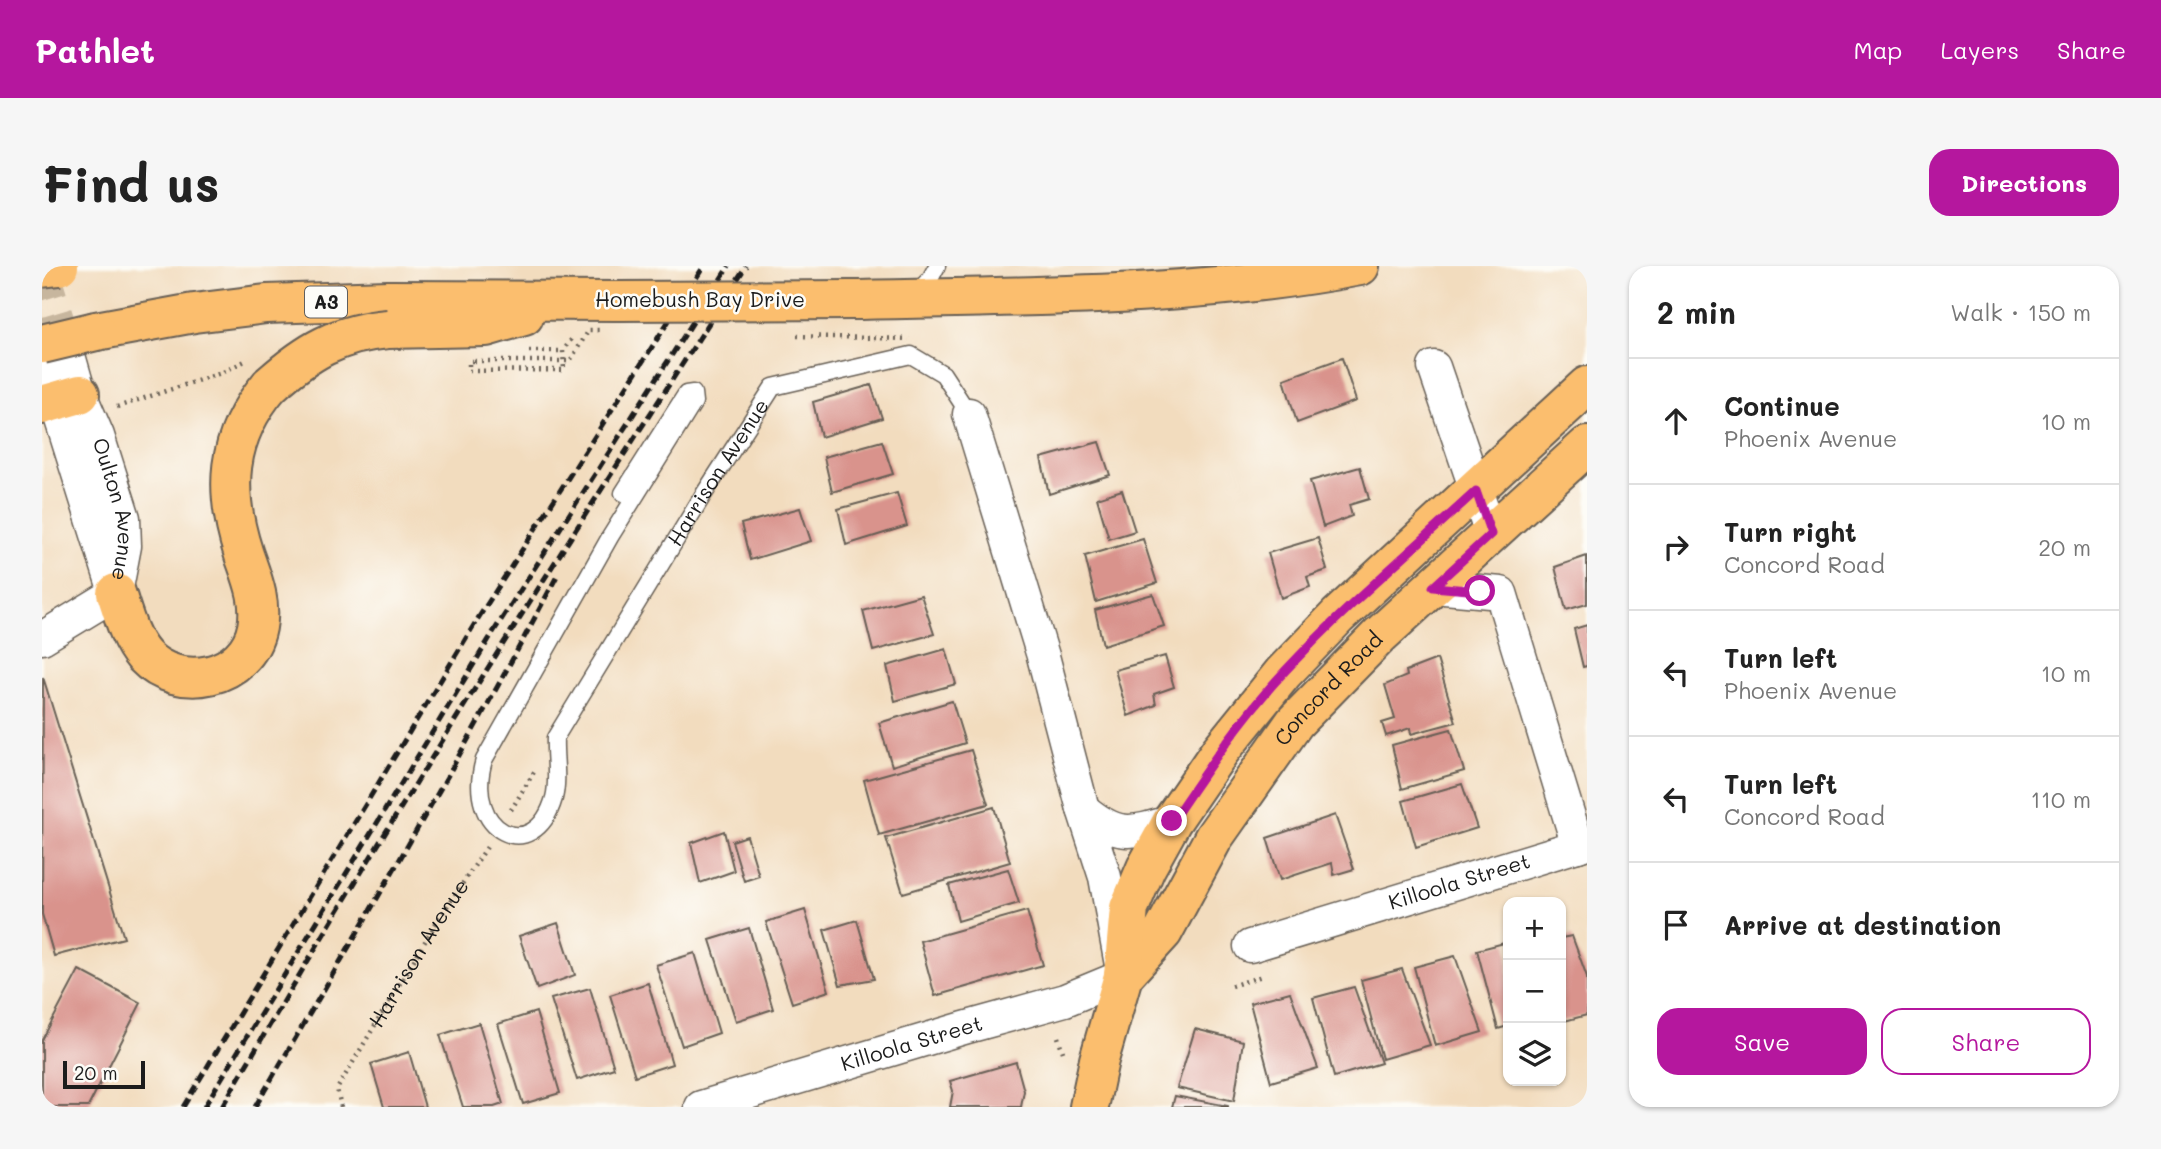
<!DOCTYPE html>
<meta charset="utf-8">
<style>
body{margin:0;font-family:Mali,sans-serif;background:#f6f6f6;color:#222}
.controls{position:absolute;right:21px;bottom:21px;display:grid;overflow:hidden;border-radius:14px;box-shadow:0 2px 5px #0004}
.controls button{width:63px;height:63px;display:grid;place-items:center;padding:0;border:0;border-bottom:2px solid #e0e0e0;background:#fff;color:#222;font:35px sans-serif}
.scale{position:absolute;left:21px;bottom:18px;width:82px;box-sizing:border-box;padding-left:7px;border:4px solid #1c1c1c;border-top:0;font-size:19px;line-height:24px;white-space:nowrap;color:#1c1c1c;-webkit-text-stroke:5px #fdfcf7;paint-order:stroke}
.stop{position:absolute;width:21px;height:21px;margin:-16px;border:5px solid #b5179e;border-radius:50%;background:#fff}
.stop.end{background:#b5179e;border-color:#fff;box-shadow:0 2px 7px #0008}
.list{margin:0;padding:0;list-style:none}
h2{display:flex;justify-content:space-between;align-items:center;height:91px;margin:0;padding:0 28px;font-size:30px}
h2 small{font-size:23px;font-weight:400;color:#767676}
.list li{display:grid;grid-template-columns:46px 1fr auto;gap:21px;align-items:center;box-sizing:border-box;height:126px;padding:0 28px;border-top:2px solid #e0e0e0}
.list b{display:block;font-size:26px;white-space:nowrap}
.list p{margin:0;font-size:23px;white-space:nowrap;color:#767676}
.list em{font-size:23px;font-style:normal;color:#767676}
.actions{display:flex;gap:14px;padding:21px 28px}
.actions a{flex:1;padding:16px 0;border:2px solid #b5179e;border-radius:21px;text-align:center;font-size:24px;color:#b5179e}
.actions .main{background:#b5179e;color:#fff}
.icon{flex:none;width:38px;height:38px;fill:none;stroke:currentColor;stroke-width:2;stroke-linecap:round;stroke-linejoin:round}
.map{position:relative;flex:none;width:1545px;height:841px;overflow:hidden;border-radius:21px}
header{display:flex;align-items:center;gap:42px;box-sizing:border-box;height:98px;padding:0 35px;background:#b5179e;color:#fff}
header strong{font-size:33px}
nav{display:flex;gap:38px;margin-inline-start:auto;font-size:24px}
.intro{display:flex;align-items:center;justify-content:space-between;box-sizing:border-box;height:168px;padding:0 42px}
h1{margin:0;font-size:49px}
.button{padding:18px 32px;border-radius:21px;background:#b5179e;color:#fff;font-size:24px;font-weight:700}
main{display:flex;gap:42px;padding:0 42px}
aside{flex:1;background:#fff;border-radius:21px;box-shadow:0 2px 5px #0004}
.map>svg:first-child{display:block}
.building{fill:#d9938c}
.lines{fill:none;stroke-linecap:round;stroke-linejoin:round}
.minor-tunnel{stroke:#c7b69e;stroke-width:32;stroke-dasharray:32 16;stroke-linecap:butt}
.service-casing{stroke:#675f55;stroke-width:19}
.minor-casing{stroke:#675f55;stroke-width:35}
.primary-casing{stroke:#675f55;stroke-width:42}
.trunk-casing{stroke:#675f55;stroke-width:42}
.path{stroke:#675f55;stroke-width:4.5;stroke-dasharray:2 5;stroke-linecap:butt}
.service{stroke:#fff;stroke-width:16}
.minor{stroke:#fff;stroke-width:32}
.primary{stroke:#fbbe6e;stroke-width:38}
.trunk{stroke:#fbbe6e;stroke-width:38}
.rail{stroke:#1c1c1c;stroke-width:5;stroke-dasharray:10 5;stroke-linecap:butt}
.trunk-bridge-casing{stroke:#675f55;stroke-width:42;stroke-linecap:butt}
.path-bridge{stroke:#675f55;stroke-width:4.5;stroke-dasharray:2 5;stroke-linecap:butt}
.trunk-bridge{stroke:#fbbe6e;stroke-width:38}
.route{stroke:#b5179e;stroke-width:9}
.labels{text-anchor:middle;stroke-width:5;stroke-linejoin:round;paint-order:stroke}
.shield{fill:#fdfcf7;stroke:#605f5e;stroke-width:2}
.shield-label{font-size:19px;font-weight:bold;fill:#1c1c1c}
.street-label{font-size:21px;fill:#1c1c1c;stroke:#fdfcf7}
</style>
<header>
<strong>Pathlet</strong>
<nav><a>Map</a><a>Layers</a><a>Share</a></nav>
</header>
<div class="intro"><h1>Find us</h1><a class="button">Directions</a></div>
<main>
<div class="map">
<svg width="1545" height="841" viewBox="0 0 1545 841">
<rect width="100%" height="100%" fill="#fdfcf7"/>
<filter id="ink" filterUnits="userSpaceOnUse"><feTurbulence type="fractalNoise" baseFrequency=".0143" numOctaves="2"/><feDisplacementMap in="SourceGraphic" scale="14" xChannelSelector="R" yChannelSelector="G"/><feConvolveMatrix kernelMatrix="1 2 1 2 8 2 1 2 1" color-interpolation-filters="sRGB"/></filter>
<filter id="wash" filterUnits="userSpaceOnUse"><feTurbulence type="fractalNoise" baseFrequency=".00686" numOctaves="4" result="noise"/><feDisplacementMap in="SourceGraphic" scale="28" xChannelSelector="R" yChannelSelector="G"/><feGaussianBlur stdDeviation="1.57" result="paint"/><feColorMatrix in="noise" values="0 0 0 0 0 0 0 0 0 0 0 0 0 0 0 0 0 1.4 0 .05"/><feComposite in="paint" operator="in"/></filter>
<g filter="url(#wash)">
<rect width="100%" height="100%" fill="#f2dcbe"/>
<g id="blocks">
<path class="building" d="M1300,92L1314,135L1255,157L1242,113Z
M829,119L840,152L779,171L771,136Z
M840,175L851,208L790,226L782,191Z
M1057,176L1068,209L1007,228L999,192Z
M1318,201L1327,233L1307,239L1310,250L1281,261L1268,215Z
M1080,224L1093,265L1067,273L1055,232Z
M855,227L865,260L804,279L796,243Z
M758,242L769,275L708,294L699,258Z
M1276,272L1285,304L1265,311L1268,321L1239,332L1226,287Z
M1101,273L1115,317L1054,336L1043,290Z
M1545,290V338L1524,344L1513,301Z
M1111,328L1122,360L1061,379L1053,344Z
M879,329L892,368L831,385L821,345Z
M1545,359V400L1541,401L1532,363Z
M904,383L914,418L853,435L845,400Z
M1123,390L1132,421L1112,428L1114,439L1086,450L1073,404Z
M1395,393L1414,456L1369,468L1368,462L1344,470L1340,457L1353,453L1343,419L1365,410L1364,405Z
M1,411L82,672L12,690L0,648Z
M910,435L923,477L850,500L837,457Z
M1409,463L1422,505L1360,523L1350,479Z
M929,484L946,538L837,569L822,514Z
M1420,518L1435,562L1374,581L1361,535Z
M952,541L968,596L861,627L844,572Z
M1293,549L1312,603L1292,609L1290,597L1238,614L1225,572Z
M682,565L692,605L658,617L649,577Z
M705,570L717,610L702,615L690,575Z
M966,603L977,637L916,655L907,619Z
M763,644L787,725L750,737L724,656Z
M985,645L1001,699L893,730L878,675Z
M815,654L832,713L798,719L782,664Z
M516,657L533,709L495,723L477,670Z
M707,662L731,743L694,755L668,674Z
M1530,670L1545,711V749L1519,756V672Z
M1466,676V760L1456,763L1435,684Z
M653,687L677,767L640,780L614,699Z
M1413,690L1440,766L1393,780L1372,701Z
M1360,703L1388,779L1340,793L1319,714Z
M37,704L99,737L46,841H0V774Z
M606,717L630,798L593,810L568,729Z
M1312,721L1339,797L1292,811L1271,732Z
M548,722L572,802L535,814L509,733Z
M1248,726L1276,802L1229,816L1208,737Z
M494,746L518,827L481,838L456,758Z
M437,757L461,838L452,841H421L398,769Z
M1153,763L1201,775L1192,835L1135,822Z
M367,786L383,841H342L329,798Z
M974,796L982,825L979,841H908L911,825L908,815Z
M1133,830L1186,840V841H1130Z"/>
</g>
</g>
<g filter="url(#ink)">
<use href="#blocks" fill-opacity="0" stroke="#675f55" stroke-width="2"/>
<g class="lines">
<path class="minor-tunnel" d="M0,1L28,93"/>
<g class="service-casing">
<g id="service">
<path d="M873,28L888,13L895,0"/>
<path id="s2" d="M581,227L644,128L651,127L652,136L568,271L442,494C421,566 492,601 512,532C517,513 512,491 513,472L660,231L731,121L869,89L901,108L927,148"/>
</g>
</g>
<g class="minor-casing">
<g id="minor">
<path id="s3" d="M28,93L38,128L56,170L82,252L83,280L74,327"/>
<path d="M2,99L73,326"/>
<path d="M1392,101L1449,268"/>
<path d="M1391,321L1459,327L1536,580"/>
<path d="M0,372L74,327"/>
<path d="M1041,543C1075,572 1089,568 1130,555"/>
<path id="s4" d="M1208,680L1545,577"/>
<path id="s5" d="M659,841L922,762L1023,734L1081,710L1063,611L1041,543L1001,390L927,148"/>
</g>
</g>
<g class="primary-casing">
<g id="primary">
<path id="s6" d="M1081,710L1121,666L1172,571L1253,456L1338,369L1545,180"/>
<path d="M1047,841L1057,794L1081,710L1087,642L1104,602L1130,555L1178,485L1241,407L1296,350L1545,120"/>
</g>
</g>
<g class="trunk-casing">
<path id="trunk" d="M811,34C980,30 1151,32 1318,0
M346,63L444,61L482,50
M54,65L152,47L224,38L346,34L577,35
M0,139L38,128
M74,327C81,348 87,373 102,390C137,427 205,413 215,361C220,335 210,312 202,289C181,225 183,172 228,119"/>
</g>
<g class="path">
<path d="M487,85H521"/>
<path d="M431,95H427V105L522,104L521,85L531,71"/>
<path d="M75,141L179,107L205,94"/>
<path d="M469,544L492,506"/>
<path d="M1189,720L1220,710"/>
<path d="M1016,771L1021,786"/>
<path id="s1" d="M299,841L295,823L394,657L447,578"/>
</g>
<use href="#service" class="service"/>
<use href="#minor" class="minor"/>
<use href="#primary" class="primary"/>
<use href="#trunk" class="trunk"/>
<path class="rail" d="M141,841L435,354L662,0
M162,841L452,365L687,0
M180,841C345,555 524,277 704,0
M213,841C316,665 421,489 516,308"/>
<g class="trunk-bridge-casing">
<path id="trunk-bridge" d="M0,2L17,0
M577,35L811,34
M0,78L54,65
M228,119C265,86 296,67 346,63"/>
</g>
<path class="path-bridge" d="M755,70L867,73
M432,95H528L547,64H561"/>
<use href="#trunk-bridge" class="trunk-bridge"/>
</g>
</g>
<g class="lines" filter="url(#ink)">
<path class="route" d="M1130,555C1165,503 1200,451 1243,405C1303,341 1370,284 1434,225L1449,268L1391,321L1438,325"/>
</g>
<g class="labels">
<rect class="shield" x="263" y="20.5" width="42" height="31" rx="5"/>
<g class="shield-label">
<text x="284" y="43">A3</text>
</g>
<g class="street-label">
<text x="658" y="41">Homebush Bay Drive</text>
<text dy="7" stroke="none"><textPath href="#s2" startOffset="1071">Harrison Avenue</textPath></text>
<text dy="7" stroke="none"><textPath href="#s3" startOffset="158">Oulton Avenue</textPath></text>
<text dy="7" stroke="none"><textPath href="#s6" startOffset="355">Concord Road</textPath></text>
<text dy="7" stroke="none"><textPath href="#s4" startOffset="219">Killoola Street</textPath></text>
<text dy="7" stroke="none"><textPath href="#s1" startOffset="177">Harrison Avenue</textPath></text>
<text dy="7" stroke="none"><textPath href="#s5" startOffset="220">Killoola Street</textPath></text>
</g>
</g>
</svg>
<div class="controls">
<button>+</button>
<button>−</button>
<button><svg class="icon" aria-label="layers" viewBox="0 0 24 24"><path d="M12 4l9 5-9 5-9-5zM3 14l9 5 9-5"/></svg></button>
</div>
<div class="scale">20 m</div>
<div class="stop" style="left:1438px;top:325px"></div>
<div class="stop end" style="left:1130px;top:555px"></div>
</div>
<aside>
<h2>2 min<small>Walk · 150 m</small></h2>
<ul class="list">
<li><svg class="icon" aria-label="ahead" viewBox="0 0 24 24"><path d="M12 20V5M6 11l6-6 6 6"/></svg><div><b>Continue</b><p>Phoenix Avenue</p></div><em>10 m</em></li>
<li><svg class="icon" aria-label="right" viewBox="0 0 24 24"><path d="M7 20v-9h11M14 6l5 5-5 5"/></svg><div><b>Turn right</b><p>Concord Road</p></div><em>20 m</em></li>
<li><svg class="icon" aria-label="left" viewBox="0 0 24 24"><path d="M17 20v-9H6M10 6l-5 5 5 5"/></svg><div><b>Turn left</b><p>Phoenix Avenue</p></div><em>10 m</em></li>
<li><svg class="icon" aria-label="left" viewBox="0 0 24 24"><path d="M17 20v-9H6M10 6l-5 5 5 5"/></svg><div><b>Turn left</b><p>Concord Road</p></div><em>110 m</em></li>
<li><svg class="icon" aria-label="arrive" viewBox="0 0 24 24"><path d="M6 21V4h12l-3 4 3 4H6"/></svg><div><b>Arrive at destination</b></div></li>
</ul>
<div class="actions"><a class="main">Save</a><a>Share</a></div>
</aside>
</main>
